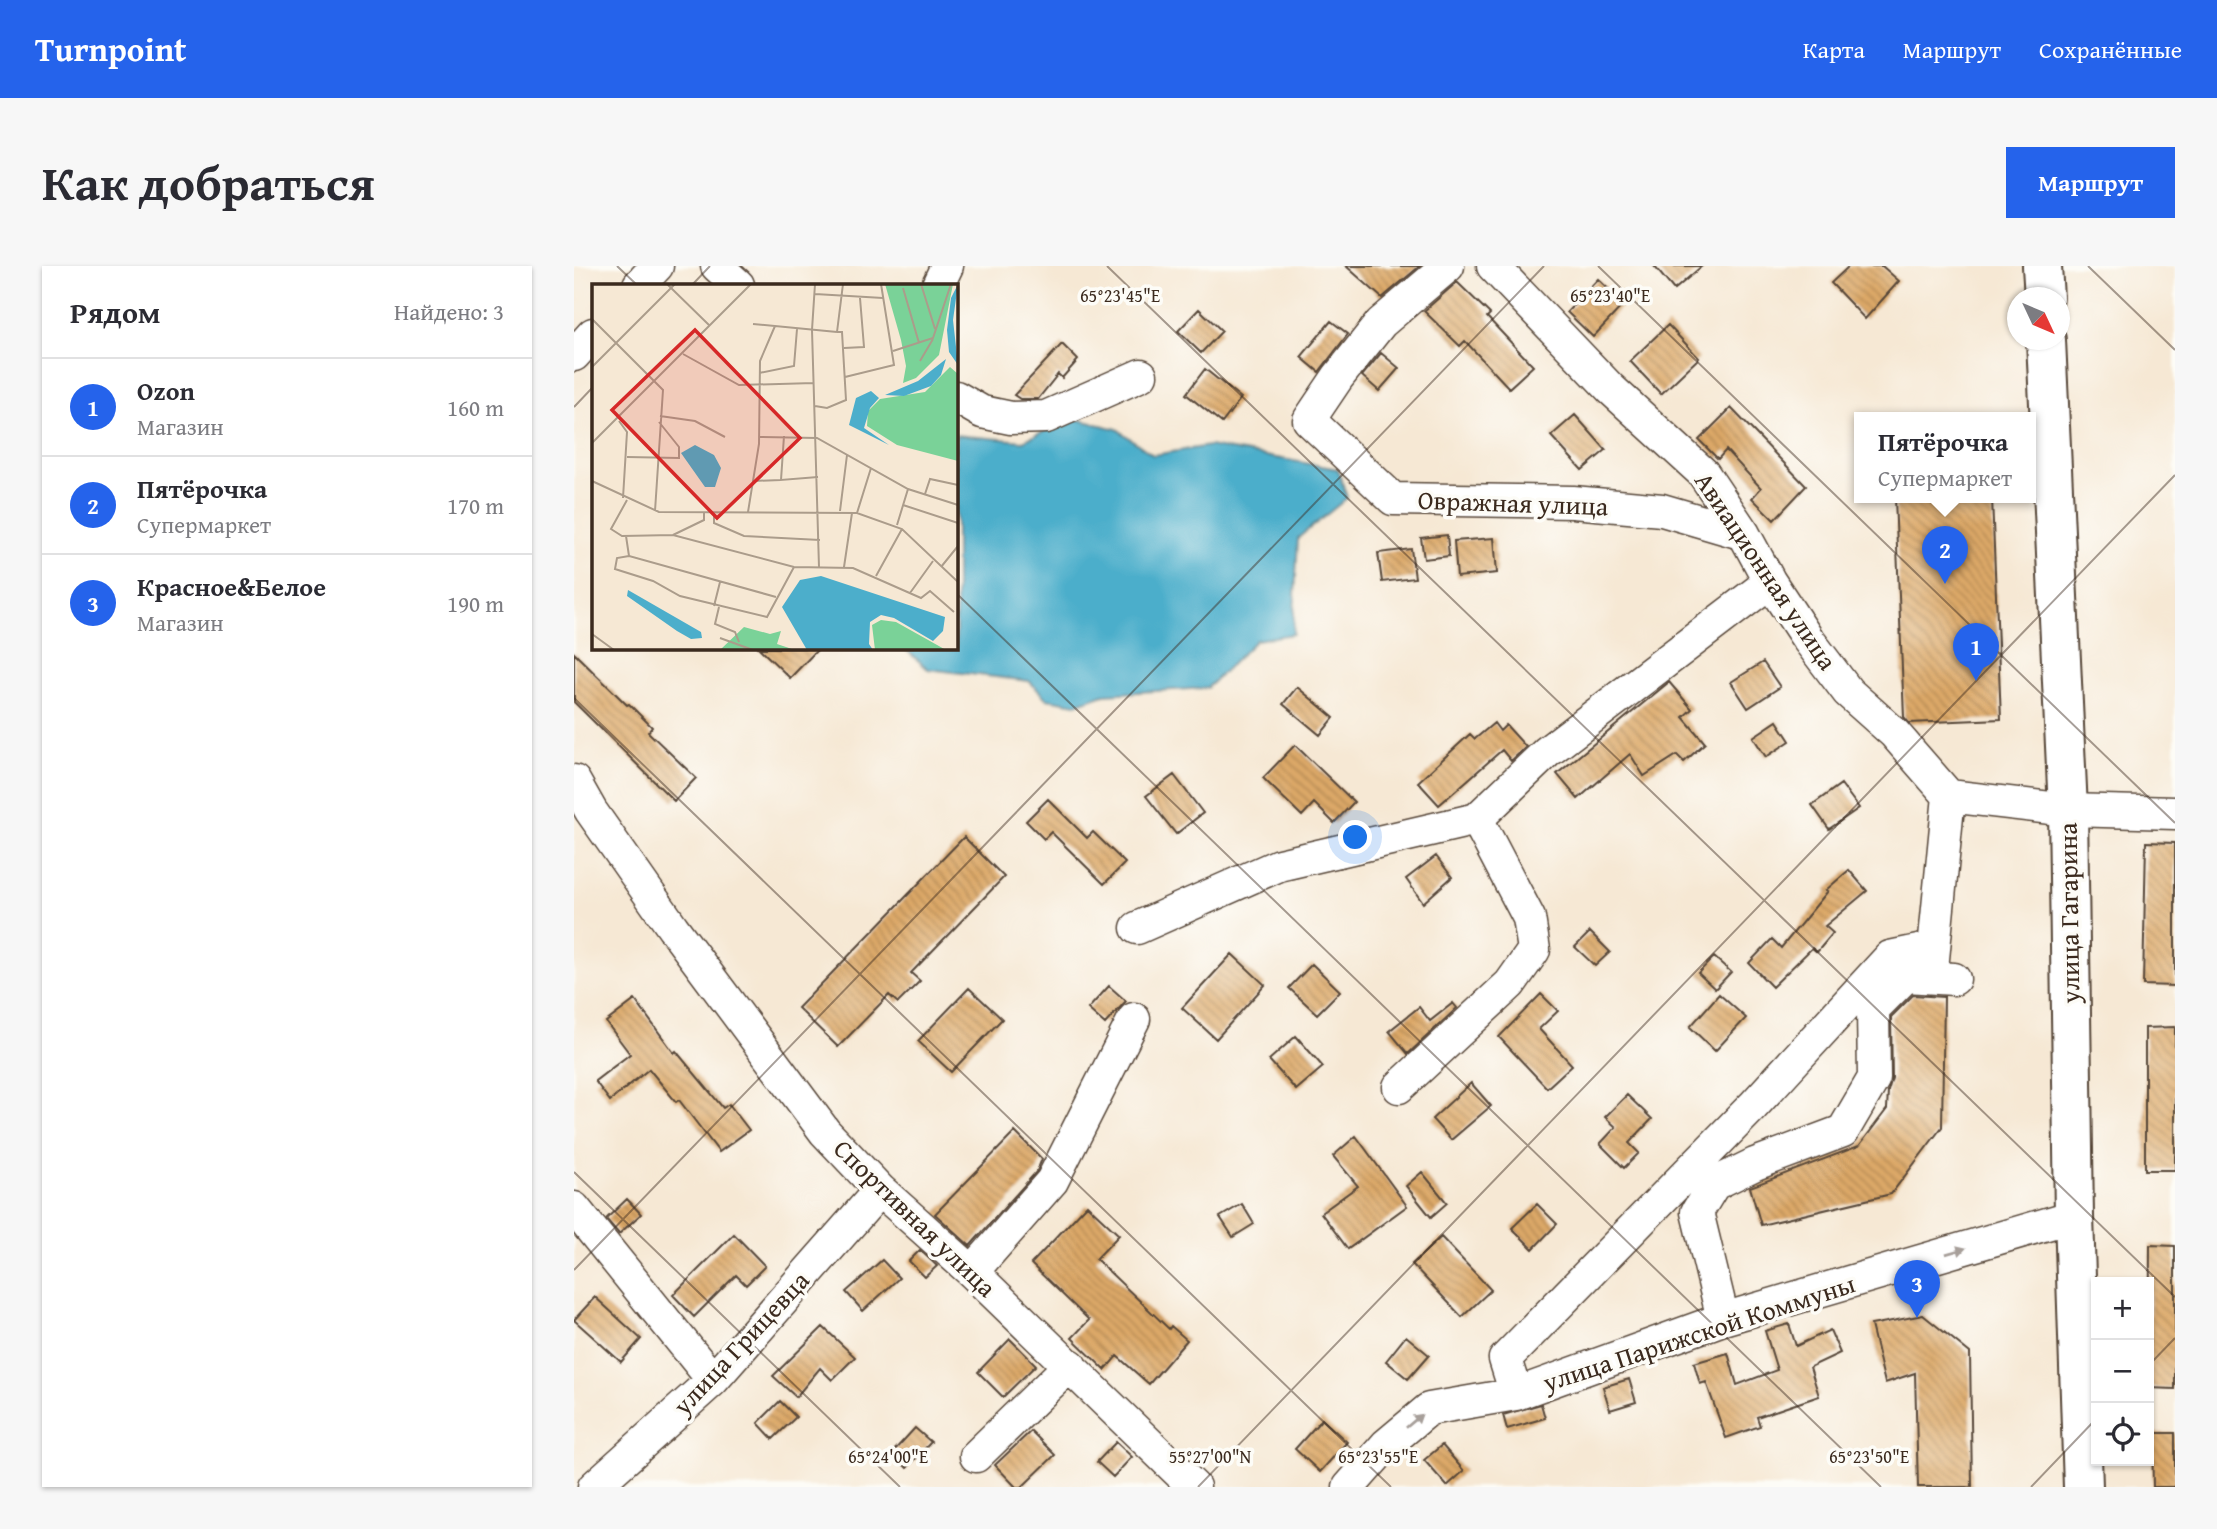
<!DOCTYPE html>
<html lang="ru">
<meta charset="utf-8">
<style>
body{margin:0;font-family:"Gentium Book Plus",serif;background:#f7f7f7;color:#2b2b33}
.controls{position:absolute;right:21px;bottom:21px;display:grid;overflow:hidden;border-radius:0px;box-shadow:0 2px 5px #0004}
.controls button{width:63px;height:63px;display:grid;place-items:center;padding:0;border:0;border-bottom:2px solid #e1e1e2;background:#fff;color:#2b2b33;font:35px sans-serif}
.compass{position:absolute;left:1433px;top:21px;width:63px;height:63px;border-radius:50%;background:#fff;box-shadow:0 2px 5px #0004;rotate:134deg}
.you{position:absolute;left:782px;top:572px;width:24px;height:24px;margin:-18px;border:5px solid #fff;border-radius:50%;background:#1a73e8;box-shadow:0 0 0 10px #1a73e833}
.badge{display:grid;place-items:center;width:46px;height:46px;border-radius:50%;background:#2563eb;color:#fff;font-size:23px;font-weight:700}
.pin{position:absolute;translate:-50% -58px;filter:drop-shadow(0 2px 4px #0008)}
.pin::after{content:'';position:absolute;top:37px;width:24px;height:21px;background:inherit;clip-path:polygon(0 0,100% 0,50% 100%)}
.popup{position:absolute;left:1280px;top:146px;width:182px;height:91px;box-sizing:border-box;display:grid;place-content:center;border-radius:0px;background:#fff;filter:drop-shadow(0 2px 5px #0005);font-size:23px;white-space:nowrap;color:#7c7c81}
.popup b{font-size:26px;color:#2b2b33}
.popup::after{content:'';position:absolute;left:50%;top:100%;margin-left:-14px;border:14px solid transparent;border-top-color:#fff}
.list{margin:0;padding:0;list-style:none}
h2{display:flex;justify-content:space-between;align-items:center;height:91px;margin:0;padding:0 28px;font-size:30px}
h2 small{font-size:23px;font-weight:400;color:#7c7c81}
.list li{display:grid;grid-template-columns:46px 1fr auto;gap:21px;align-items:center;box-sizing:border-box;height:98px;padding:0 28px;border-top:2px solid #e1e1e2}
.list b{display:block;font-size:26px;white-space:nowrap}
.list p{margin:0;font-size:23px;white-space:nowrap;color:#7c7c81}
.list em{font-size:23px;font-style:normal;color:#7c7c81}
.icon{flex:none;width:38px;height:38px;fill:none;stroke:currentColor;stroke-width:2;stroke-linecap:round;stroke-linejoin:round}
.map{position:relative;flex:none;width:1601px;height:1221px;overflow:hidden;border-radius:0px}
header{display:flex;align-items:center;gap:42px;box-sizing:border-box;height:98px;padding:0 35px;background:#2563eb;color:#fff}
header strong{font-size:33px}
nav{display:flex;gap:38px;margin-inline-start:auto;font-size:24px}
.intro{display:flex;align-items:center;justify-content:space-between;box-sizing:border-box;height:168px;padding:0 42px}
h1{margin:0;font-size:49px}
.button{padding:18px 32px;border-radius:0px;background:#2563eb;color:#fff;font-size:24px;font-weight:700}
main{display:flex;gap:42px;padding:0 42px}
aside{flex:1;background:#fff;border-radius:0px;box-shadow:0 2px 5px #0004}
.map>svg:first-child{display:block}
.water{fill:#4caecb;stroke:#446c74;stroke-width:2}
.building{fill:url(#building-back-hatch)}
.lines{fill:none;stroke-linecap:round;stroke-linejoin:round}
.minor-casing{stroke:#574639;stroke-width:35}
.major-casing{stroke:#574639;stroke-width:42}
.minor{stroke:#fff;stroke-width:32}
.major{stroke:#fff;stroke-width:38}
.oneway{fill:#a79f9a}
.ticks{fill:none;stroke:#3b2a1e;stroke-width:2;stroke-opacity:0.45}
.labels{text-anchor:middle;stroke-width:7;stroke-linejoin:round;paint-order:stroke}
.street-label{font-size:26px;fill:#3b2a1e;stroke:#fdfcf7}
.inset-road{fill:none;stroke:#ab9c8b;stroke-width:2}
.view{fill:#d62828;fill-opacity:0.15;stroke:#d62828;stroke-width:3.5}
.inset-edge{fill:none;stroke:#3b2a1e;stroke-width:3.5}
.ticks-label{font-size:18px;text-anchor:middle;fill:#3b2a1e;stroke:#fdfcf7;stroke-width:7;stroke-linejoin:round;paint-order:stroke}
</style>
<header>
<strong>Turnpoint</strong>
<nav><a>Карта</a><a>Маршрут</a><a>Сохранённые</a></nav>
</header>
<div class="intro"><h1>Как добраться</h1><a class="button">Маршрут</a></div>
<main>
<aside>
<h2>Рядом<small>Найдено: 3</small></h2>
<ul class="list">
<li><span class="badge">1</span><div><b>Ozon</b><p>Магазин</p></div><em>160 m</em></li>
<li><span class="badge">2</span><div><b>Пятёрочка</b><p>Супермаркет</p></div><em>170 m</em></li>
<li><span class="badge">3</span><div><b>Красное&amp;Белое</b><p>Магазин</p></div><em>190 m</em></li>
</ul>
</aside>
<div class="map">
<svg width="1601" height="1221" viewBox="0 0 1601 1221">
<defs>
<pattern id="building-back-hatch" width="6" height="6" patternUnits="userSpaceOnUse" patternTransform="scale(1.75)"><rect width="6" height="6" fill="#dca867"/><path d="M-1 5l2 2M0 0l6 6M5-1l2 2" fill="none" stroke="#b48954"/></pattern>
</defs>
<rect width="100%" height="100%" fill="#fdfcf7"/>
<filter id="ink" filterUnits="userSpaceOnUse"><feTurbulence type="fractalNoise" baseFrequency=".0143" numOctaves="2"/><feDisplacementMap in="SourceGraphic" scale="14" xChannelSelector="R" yChannelSelector="G"/><feConvolveMatrix kernelMatrix="1 2 1 2 8 2 1 2 1" color-interpolation-filters="sRGB"/></filter>
<filter id="wash" filterUnits="userSpaceOnUse"><feTurbulence type="fractalNoise" baseFrequency=".00686" numOctaves="4" result="noise"/><feDisplacementMap in="SourceGraphic" scale="28" xChannelSelector="R" yChannelSelector="G"/><feGaussianBlur stdDeviation="1.57" result="paint"/><feColorMatrix in="noise" values="0 0 0 0 0 0 0 0 0 0 0 0 0 0 0 0 0 1.4 0 .05"/><feComposite in="paint" operator="in"/></filter>
<g filter="url(#wash)">
<rect width="100%" height="100%" fill="#f6e8d4"/>
<path class="water" d="M498,152L543,163L579,189L635,180L764,203L773,232L724,272L719,368L682,374L633,422L530,428L502,438L473,433L455,415L354,403L330,382H382V169L449,175Z"/>
<g id="blocks">
<path class="building" d="M772,0H846L808,32Z
M1080,0H1128L1100,24Z
M1275,0H1308L1325,15L1291,53L1257,17Z
M1024,13L1050,38L1019,71L993,46Z
M883,16L916,48L913,51L959,100L935,122L891,75L886,80L850,45Z
M625,43L648,65L627,87L604,65Z
M757,55L774,68L745,106L727,91Z
M1094,59L1125,92L1087,128L1056,95Z
M488,78L504,94L488,112L484,108L464,133H446L440,129Z
M807,87L825,102L805,125L788,110Z
M631,103L667,132L648,157L612,128Z
M1157,142L1232,220L1200,254L1178,232L1187,222L1152,184L1144,193L1125,174Z
M1001,149L1032,184L1008,204L977,170Z
M1321,232H1418L1427,453L1335,457L1330,451Z
M873,269L875,290L850,293L847,272Z
M920,272L923,307L883,311L880,275Z
M837,283L841,312L808,316L804,287Z
M185,382H245L216,412Z
M0,387L53,439L55,438L78,461L74,466L122,512L100,535L0,436Z
M1189,396L1206,421L1174,442L1157,416Z
M1095,416L1118,443L1109,451L1131,477L1110,496L1103,489L1070,510L1056,488L1004,533L983,508Z
M723,421L760,452L746,469L709,438Z
M1203,455L1216,475L1192,491L1179,471Z
M920,457L926,465L932,459L952,481L937,495L928,484L865,539L844,516L896,468L901,473Z
M721,479L780,536L760,557L740,537L728,550L689,512Z
M600,509L629,547L602,568L572,530Z
M1267,518L1285,542L1255,563L1238,539Z
M474,533L513,572L519,566L551,597L530,618L477,566L470,573L452,555Z
M390,571L430,611L337,707L346,715L324,737L315,729L264,781L224,742Z
M1572,576L1601,577V720L1569,719Z
M862,590L878,611L849,637L832,613Z
M1275,604L1293,625L1251,660L1259,667L1243,686L1238,682L1198,721L1175,697L1198,673L1207,682L1254,625L1252,624Z
M1016,666L1036,686L1021,700L1001,681Z
M658,688L691,719L642,773L608,742Z
M1140,691L1157,706L1141,723L1124,707Z
M738,698L766,725L743,748L715,722Z
M535,720L552,735L531,758L514,743Z
M395,722L428,753L377,806L344,775Z
M967,728L984,745L965,763L998,799L973,822L925,771Z
M1145,728L1172,752L1141,785L1116,761Z
M1339,729L1370,731L1368,861L1317,928L1187,959L1176,921L1285,880L1313,843L1314,825L1318,812L1317,751Z
M61,734L100,787L102,785L149,842L155,838L175,864L145,886L105,834L102,836L75,803L36,835L21,815L56,788L32,756Z
M879,737L883,742L834,788L815,765L845,741L856,755Z
M1601,761V904H1571V762Z
M722,770L749,801L722,824L695,794Z
M897,817L917,840L877,874L858,853Z
M1053,829L1078,853L1055,877L1065,887L1050,902L1026,878L1042,861L1031,851Z
M441,866L468,893L463,905L396,980L361,948Z
M782,870L833,940L774,983L747,947L784,920L759,890Z
M848,906L873,937L857,951L832,920Z
M53,933L67,948L45,968L32,953Z
M668,938L680,958L659,971L646,951Z
M963,938L983,958L959,983L938,962Z
M513,939L545,969L522,993L595,1063L597,1060L613,1074L575,1118L543,1090L531,1104L498,1072L515,1054L457,998Z
M160,968L191,1000L172,1019L162,1009L120,1051L99,1029Z
M867,971L917,1024L888,1051L838,998Z
M1576,979L1601,980V1123L1575,1122Z
M346,984L363,1000L351,1011L335,995Z
M308,994L325,1012L289,1045L272,1026Z
M21,1031L67,1073L47,1096L0,1054Z
M1349,1049L1396,1087L1398,1221H1344L1341,1107L1311,1117L1297,1059Z
M1215,1058L1222,1080L1256,1064L1266,1087L1236,1101L1245,1130L1183,1151L1186,1160L1152,1172L1132,1116L1126,1118L1120,1097L1154,1087L1163,1119L1203,1104L1191,1065Z
M249,1061L281,1091L258,1114L246,1102L222,1131L199,1110Z
M832,1070L855,1089L834,1113L812,1095Z
M436,1073L462,1099L429,1131L404,1106Z
M1055,1113L1062,1136L1036,1144L1029,1121Z
M206,1135L222,1151L199,1173L184,1157Z
M967,1138L971,1152L933,1163L929,1149Z
M748,1153L773,1176L746,1206L721,1183Z
M341,1162L357,1176L333,1202L318,1187Z
M457,1165L481,1189L448,1221H442L421,1199Z
M1578,1167H1601V1221H1579Z
M542,1176L558,1191L539,1211L523,1196Z
M868,1179L890,1205L873,1220L850,1194Z"/>
</g>
</g>
<g filter="url(#ink)">
<use href="#blocks" fill-opacity="0" stroke="#574639" stroke-width="2"/>
<g class="lines">
<g class="minor-casing">
<path id="minor" d="M143,0L164,19
M874,0L807,57L764,111L735,154L819,233L999,236L1088,244L1170,268
M919,0L1037,123L1129,207L1170,268L1196,316L1233,372L1274,426L1320,467L1375,530L1494,544L1601,547
M65,19L83,0
M364,19L373,0
M0,89L19,68
M382,131L408,146L437,152L472,151L567,109
M0,515L17,545L99,662L251,866L306,924L398,1006L620,1221
M563,662L705,599L903,553L973,486L1196,316
M1358,703L1375,530
M825,821L936,718L960,684L955,652L903,553
M0,942L139,1114
M398,1006L478,915L560,753
M1149,1053L1123,946L1140,918L1181,898L1269,865L1300,812L1299,743L1332,710L1380,713
M942,1128L931,1093L1179,840L1316,691L1359,682
M402,1190L496,1099
M20,1221L139,1114L306,924
M775,1221L812,1179L855,1143L942,1128L1149,1053L1500,950"/>
</g>
<g class="major-casing">
<path id="major" d="M1468,0L1470,32
M1472,74L1494,544L1500,950L1509,1221"/>
</g>
<use href="#minor" class="minor"/>
<use href="#major" class="major"/>
</g>
<defs><path id="oneway-solid" d="M-6-.8H1V-3.2L6.5 0L1 3.2V.8H-6Z" transform="scale(1.75)"/></defs>
<g class="oneway">
<use href="#oneway-solid" transform="translate(1382 985) rotate(-16)"/>
<use href="#oneway-solid" transform="translate(840 1155) rotate(-40)"/>
</g>
</g>
<path class="ticks" d="M43,0L63,19M533,0L1601,1031M1024,0L1601,557M1514,0L1601,84M118,19L136,0M0,141L19,121M382,327L1307,1221M0,432L817,1221M0,906L326,1221M0,1004L970,0M1575,1099L1601,1072M624,1221L1601,209M1457,1221L1522,1153"/>
<g class="labels">
<g class="street-label">
<text transform="translate(939 237) rotate(2)" y="9">Овражная улица</text>
<text transform="translate(1192 305) rotate(56)" y="9">Авиационная улица</text>
<text transform="translate(1495 647) rotate(-91)" y="9">улица Гагарина</text>
<text transform="translate(341 952) rotate(44)" y="9">Спортивная улица</text>
<text transform="translate(1125 1067) rotate(-18)" y="9">улица Парижской Коммуны</text>
<text transform="translate(167 1077) rotate(-47)" y="9">улица Грицевца</text>
</g>
</g>
<g transform="translate(18 18)">
<rect width="366" height="366" fill="#f6e8d4"/>
<path d="M293,0H361L347,71L324,94L311,99L314,82L309,56ZM358,83L366,90V177L305,161L275,142L276,127L288,115L333,108ZM289,336L304,338L354,366H283L280,341ZM152,343L178,350L189,347L185,360L203,366H128Z" fill="#7ad298"/>
<path d="M366,0L361,36L366,81L357,68L355,46L359,14ZM354,75L349,91L339,102L312,112L293,111L326,97ZM279,107L287,114L278,124L272,144L297,161L257,141L264,114ZM103,161L122,171L129,184L123,203H113L89,169ZM229,292L353,333L351,347L341,357L302,334L289,331L278,338L277,360L281,366H215L190,323L208,296ZM36,306L109,348L110,354L99,355L85,347L35,312Z" fill="#4caecb"/>
<path class="inset-road" d="M75,0L118,42M223,0L220,46L227,283M329,0L343,45M311,4L327,59M223,10L291,14M0,35L71,106L63,227M161,40L245,48M245,48L251,0M252,64L272,63L268,14M301,67L341,54L359,0M91,70L147,101L222,99M328,77L341,55M0,83L83,0M167,89L202,82L205,45M253,93L302,81L289,0M223,122L235,124L254,116L250,48H245M68,132L103,137L133,153M27,137L35,148L31,214M192,152L189,196L226,193M168,153L225,154L316,205L366,221M0,159L159,0M35,173L87,174V163L67,138M0,197L67,228L265,229L310,245L366,298M161,197L189,196M333,210L338,195L366,201M35,216L19,245L30,252L81,251L202,283L261,284L329,314L338,307L362,328M311,221L366,239M248,227L255,171M156,228L167,160L168,77L183,42M122,229V239L152,252L228,256M265,229L279,184M305,241L316,205M81,251L112,236V229M34,252L37,272L184,313M37,272L25,274L23,285L61,297L88,312L175,333L202,283M252,283L260,229M349,283L366,262M284,292L310,245M318,309L341,277M122,322L128,298M127,323L123,340L143,348L147,358M0,350L22,366M128,354L161,366"/>
<path class="view" d="M103,46L208,154L125,234L20,126Z"/>
<rect width="366" height="366" class="inset-edge"/>
</g>
<g class="ticks-label">
<text x="546" y="36">65°23'45"E</text>
<text x="1036" y="36">65°23'40"E</text>
<text x="636" y="1197">55°27'00"N</text>
<text x="314" y="1197">65°24'00"E</text>
<text x="804" y="1197">65°23'55"E</text>
<text x="1295" y="1197">65°23'50"E</text>
</g>
</svg>
<div class="controls">
<button>+</button>
<button>−</button>
<button><svg class="icon" aria-label="locate" viewBox="0 0 24 24"><circle cx="12" cy="12" r="6"/><path d="M12 2v4M12 18v4M2 12h4M18 12h4"/></svg></button>
</div>
<svg class="compass" viewBox="-18 -18 36 36"><path d="M0-13l5 13h-10z" fill="#e53935"/><path d="M0 13l5-13h-10z" fill="#7c7c81"/></svg>
<div class="you"></div>
<div class="pin badge" style="left:1402px;top:415px">1</div>
<div class="pin badge" style="left:1371px;top:318px">2</div>
<div class="popup"><b>Пятёрочка</b>Супермаркет</div>
<div class="pin badge" style="left:1343px;top:1052px">3</div>
</div>
</main>
